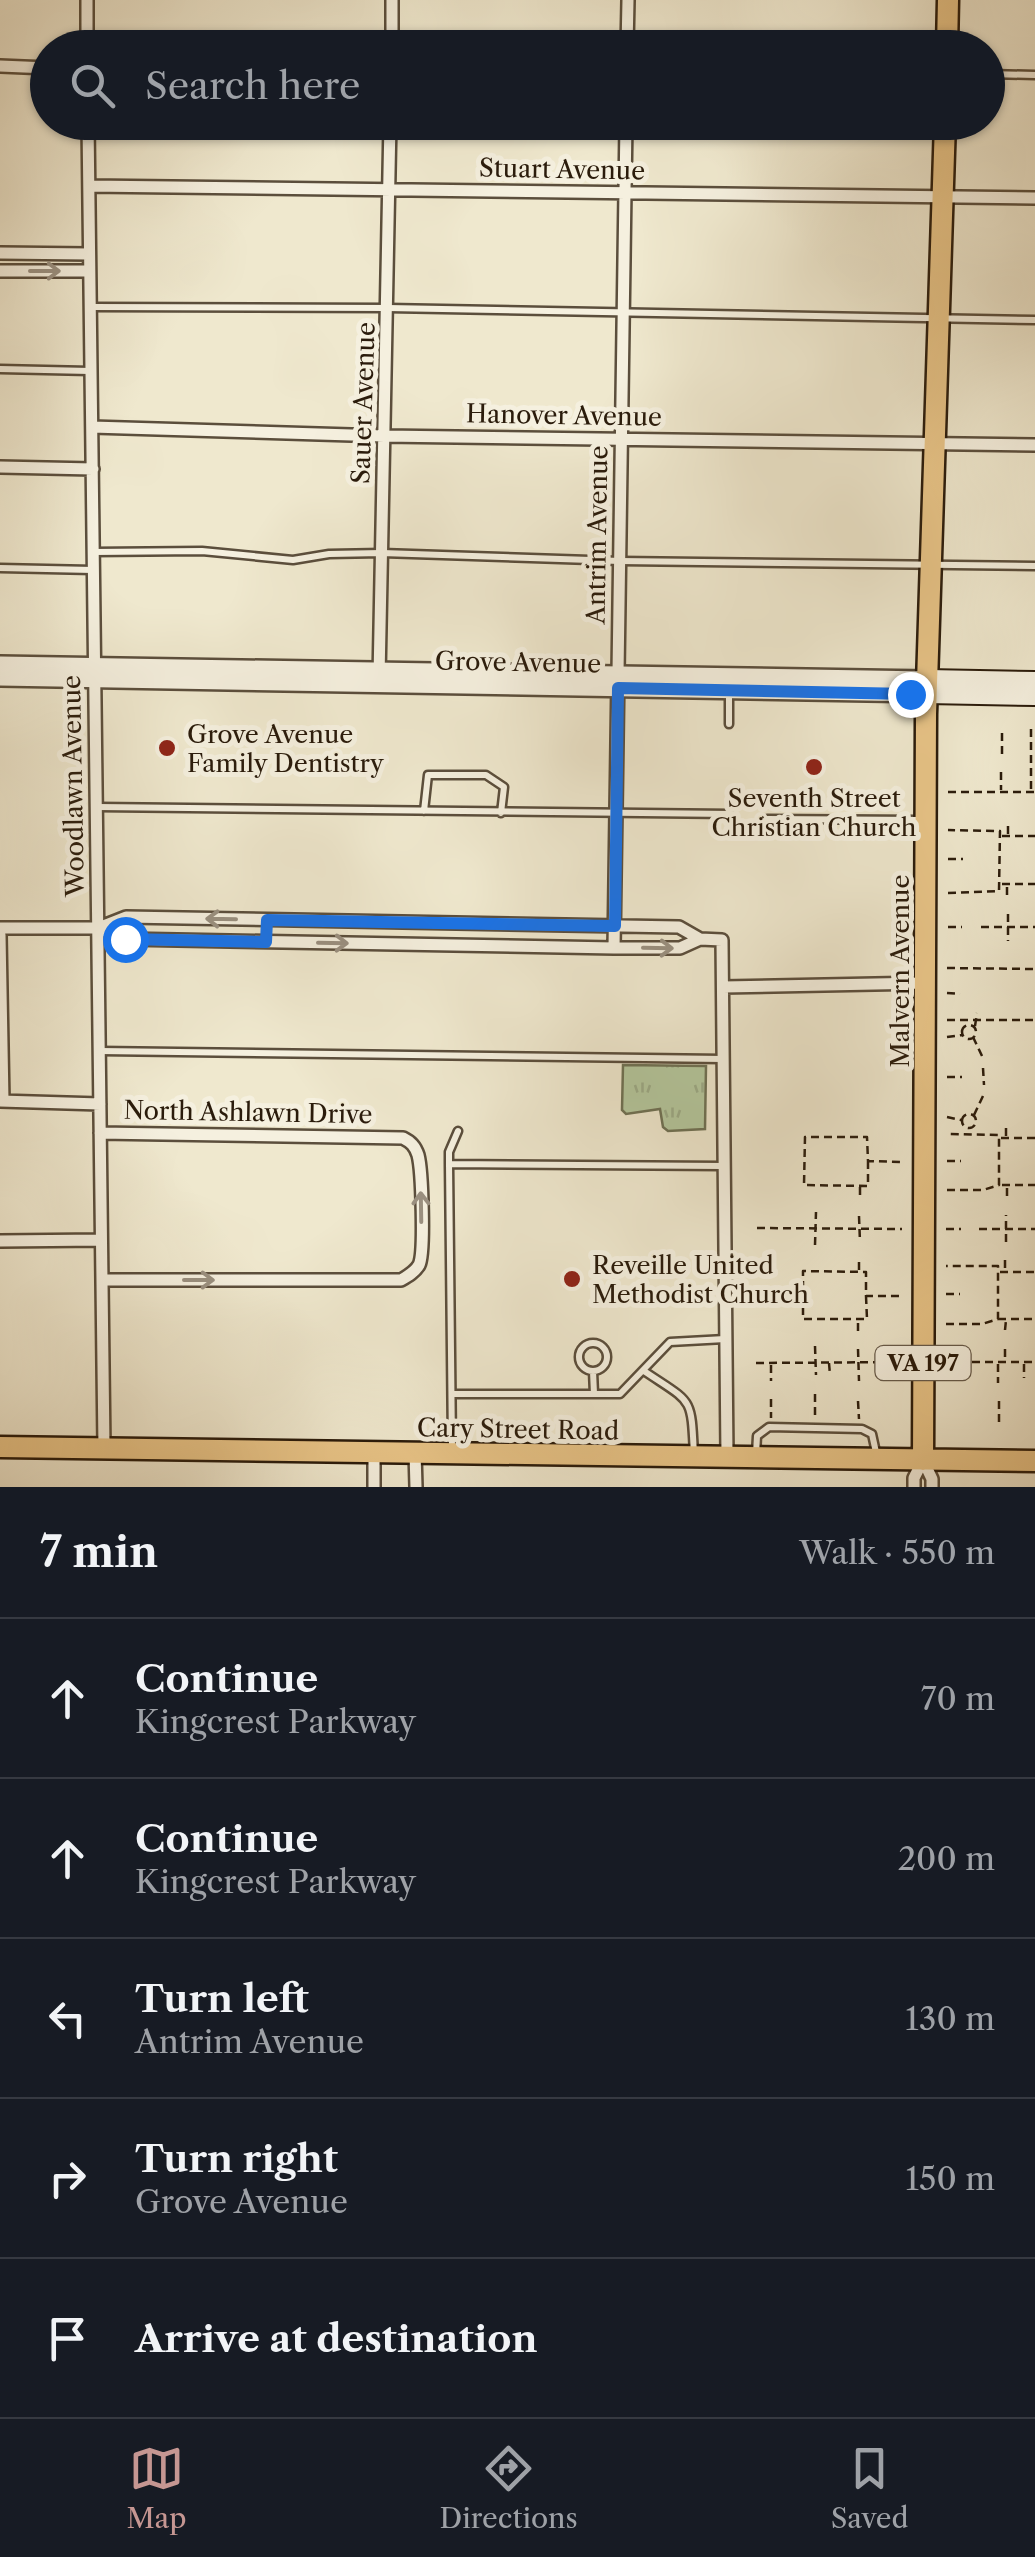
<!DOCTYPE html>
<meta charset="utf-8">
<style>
body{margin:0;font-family:"Libre Caslon Text",serif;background:#20242c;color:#f1f3f6}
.stop{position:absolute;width:30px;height:30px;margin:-22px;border:8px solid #1a73e8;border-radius:50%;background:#fff}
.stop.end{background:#1a73e8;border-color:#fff;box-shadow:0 2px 10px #0008}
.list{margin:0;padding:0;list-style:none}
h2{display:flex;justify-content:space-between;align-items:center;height:130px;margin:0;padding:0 40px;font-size:42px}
h2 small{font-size:32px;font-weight:400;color:#9ea1a6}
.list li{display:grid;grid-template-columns:65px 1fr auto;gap:30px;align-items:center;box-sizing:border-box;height:160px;padding:0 40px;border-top:2px solid #363941}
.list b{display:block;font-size:38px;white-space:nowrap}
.list p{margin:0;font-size:32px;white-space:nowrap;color:#9ea1a6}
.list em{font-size:32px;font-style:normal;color:#9ea1a6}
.icon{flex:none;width:55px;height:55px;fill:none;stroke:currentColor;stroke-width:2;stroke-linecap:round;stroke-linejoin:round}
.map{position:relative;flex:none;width:1035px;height:1487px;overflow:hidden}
.search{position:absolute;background:#171b24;box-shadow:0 2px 8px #0004;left:30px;right:30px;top:30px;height:110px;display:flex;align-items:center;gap:25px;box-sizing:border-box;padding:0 35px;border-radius:55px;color:#9ea1a6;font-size:38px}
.sheet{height:930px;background:#171b24}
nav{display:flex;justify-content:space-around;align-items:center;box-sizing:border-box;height:140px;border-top:2px solid #363941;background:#171b24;font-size:28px;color:#9ea1a6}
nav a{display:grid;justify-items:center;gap:5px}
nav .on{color:#c59692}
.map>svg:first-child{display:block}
.park{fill:url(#park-tufts);stroke:#6f7154;stroke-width:2.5}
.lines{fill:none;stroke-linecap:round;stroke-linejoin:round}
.service-casing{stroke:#5b4e3c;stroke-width:11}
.minor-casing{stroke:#5b4e3c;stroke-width:16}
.tertiary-casing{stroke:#5b4e3c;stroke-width:20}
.secondary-casing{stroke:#2a1b0b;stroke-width:22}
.primary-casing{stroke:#2a1b0b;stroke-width:25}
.path{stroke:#2a1b0b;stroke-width:2.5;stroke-dasharray:8 5;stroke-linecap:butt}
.service{stroke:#f5f0df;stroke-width:6}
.minor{stroke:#f5f0df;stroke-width:11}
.tertiary{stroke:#f5f0df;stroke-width:15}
.secondary{stroke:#f5f0df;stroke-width:18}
.primary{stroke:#e8c487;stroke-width:20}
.oneway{stroke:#9a9080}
.route{stroke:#1a73e8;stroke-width:12}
.poi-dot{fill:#8f2418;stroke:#f5f0df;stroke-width:4}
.labels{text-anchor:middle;stroke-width:10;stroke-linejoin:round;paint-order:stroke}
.shield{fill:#f5f0df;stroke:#675b4b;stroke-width:2.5}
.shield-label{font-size:22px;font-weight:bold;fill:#2a1b0b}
.street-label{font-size:25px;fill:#2a1b0b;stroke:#f5f0df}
.poi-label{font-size:25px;fill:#2a1b0b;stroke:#f5f0df;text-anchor:start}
</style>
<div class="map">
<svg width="1035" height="1487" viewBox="0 0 1035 1487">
<defs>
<pattern id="park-tufts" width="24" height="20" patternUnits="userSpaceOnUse" patternTransform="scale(2.5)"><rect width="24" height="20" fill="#b4c79d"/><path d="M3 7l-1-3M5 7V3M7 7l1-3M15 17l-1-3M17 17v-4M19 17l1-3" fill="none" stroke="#9baa86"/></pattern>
</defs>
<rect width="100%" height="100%" fill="#efe8ce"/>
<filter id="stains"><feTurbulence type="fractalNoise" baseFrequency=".002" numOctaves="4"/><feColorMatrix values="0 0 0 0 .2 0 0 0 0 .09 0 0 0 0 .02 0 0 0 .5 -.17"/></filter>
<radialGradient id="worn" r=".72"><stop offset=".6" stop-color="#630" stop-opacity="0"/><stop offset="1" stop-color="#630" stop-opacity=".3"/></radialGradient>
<path class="park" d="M623,1065L706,1066L705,1129L668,1131L663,1127L660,1109L626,1114L622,1110Z"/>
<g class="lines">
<g class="service-casing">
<path id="service" d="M988,74L1035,75
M91,307L388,308L1035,320
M0,369L90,371
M93,552L202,551L293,560L329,554L382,553L620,561L1035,566
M0,568L93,570
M729,724V691
M98,807L731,814
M424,811L428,775H486L504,787L501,813
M767,819L920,820
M100,1051L723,1059
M449,1164V1152L458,1131
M579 1357a14 14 0 1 1 28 0a14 14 0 1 1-28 0Z
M593,1371L594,1394
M644,1371C693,1404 691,1395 694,1455
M452,1394H620L670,1342L725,1339
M452,1447L449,1164L723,1166
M756,1454L757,1436L769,1427L862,1429L872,1434L877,1457"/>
</g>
<g class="minor-casing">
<path id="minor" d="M87,0V48
M392,48V0
M627,48L628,0
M0,66L48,68
M88,122L104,1448
M89,186L1035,198
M0,253L89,254
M0,271H89
M92,427L384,436L1035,445
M0,467L93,469
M379,678L390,122
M0,928H98L125,939L614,948H680L700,939L722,940L727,1455
M98,928L126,917L679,927L700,939
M0,935L3,1101
M614,948L626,122
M723,987L925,983
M0,1101L100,1104
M100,1133L403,1138C411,1142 415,1146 418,1155C422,1170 425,1253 419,1265C415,1272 408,1276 401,1280H102
M0,1241L101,1240
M374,1452V1487
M415,1452L416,1487
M923,1460L932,1479V1487
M914,1487V1478L923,1460"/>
</g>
<g class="tertiary-casing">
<path id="tertiary" d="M0,664L927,679
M0,678L927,694"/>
</g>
<g class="secondary-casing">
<path id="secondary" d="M927,679L1035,681
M927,694L1035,696"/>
</g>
<g class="primary-casing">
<path id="primary" d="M947,48L948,0
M0,1447L1035,1461
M923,1460L926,714L945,122"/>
</g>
<path class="path" d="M1031,729V792
M1002,754V729
M1001,772V790
M948,792H1035
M1008,834V825
M1002,836H1035
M948,859H963
M1002,884H1035
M948,893L999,891L1000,831L948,830
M1007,895V885
M1008,914V941
M948,927H962
M981,927H1035
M947,968L1035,969
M947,993L960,994
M947,1020H1035
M962 1032a7 7 0 1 1 14 0a7 7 0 1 1-14 0Z
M975,1026L977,1013
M947,1037L962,1035
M973,1037L983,1058
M983,1068L984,1085
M947,1077H962
M962 1121a7 7 0 1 1 14 0a7 7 0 1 1-14 0Z
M974,1115L983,1096
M947,1117L961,1120
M1006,1136V1126
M1001,1138H1035
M868,1161V1186L804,1185L805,1137H867L868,1161L902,1162
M947,1161H961
M1002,1185H1035
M860,1187V1198
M947,1190H983L999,1185V1135L947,1134
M1007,1196V1187
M859,1216L860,1242
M757,1228L902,1229
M946,1229H961
M979,1229H1035
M1006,1242V1215
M815,1245L816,1212
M1005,1260V1270
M859,1270V1261
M1000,1272H1035
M946,1294H960
M866,1296L867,1319H803V1271L866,1272V1296H902
M998,1319H1035
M946,1324H982L998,1319V1266H946
M1005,1330L1006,1320
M858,1331V1321
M815,1346L816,1375
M858,1349L859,1381
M1005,1349V1361
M946,1362H1035
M756,1363L902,1362
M829,1363L830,1375
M998,1364V1383
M1024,1364V1378
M771,1365V1381
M815,1394V1418
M771,1399V1418
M858,1401L859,1419
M999,1401V1422"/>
<use href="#service" class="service"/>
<use href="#minor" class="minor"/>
<use href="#tertiary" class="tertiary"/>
<use href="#secondary" class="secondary"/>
<use href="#primary" class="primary"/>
</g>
<defs><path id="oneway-shaft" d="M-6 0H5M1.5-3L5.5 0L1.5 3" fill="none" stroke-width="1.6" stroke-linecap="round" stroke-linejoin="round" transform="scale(2.5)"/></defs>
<g class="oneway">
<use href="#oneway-shaft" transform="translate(45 271)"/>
<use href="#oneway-shaft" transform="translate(221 919) rotate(-179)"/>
<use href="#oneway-shaft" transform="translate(333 943) rotate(1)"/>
<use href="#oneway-shaft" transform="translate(658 948) rotate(1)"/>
<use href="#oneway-shaft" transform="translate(421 1207) rotate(-91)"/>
<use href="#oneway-shaft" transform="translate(199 1280)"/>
</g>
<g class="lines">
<path class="route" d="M125,939L266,942L267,920L615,926L618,688L910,694"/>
</g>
<g class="poi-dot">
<circle cx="167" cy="748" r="10"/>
<circle cx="814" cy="767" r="10"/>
<circle cx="572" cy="1279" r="10"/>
</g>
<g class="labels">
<rect class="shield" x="875.5" y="1346" width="95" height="34" rx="8"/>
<g class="shield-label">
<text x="923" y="1371">VA 197</text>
</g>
<g class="street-label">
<text transform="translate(562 169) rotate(1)" y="9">Stuart Avenue</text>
<text transform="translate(363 403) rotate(-88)" y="9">Sauer Avenue</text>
<text transform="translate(564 415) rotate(1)" y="9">Hanover Avenue</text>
<text transform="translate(597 535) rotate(-89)" y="9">Antrim Avenue</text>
<text transform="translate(518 662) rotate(1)" y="9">Grove Avenue</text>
<text transform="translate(73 786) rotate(-91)" y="9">Woodlawn Avenue</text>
<text transform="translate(900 971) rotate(-90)" y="9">Malvern Avenue</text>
<text transform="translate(248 1112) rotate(1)" y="9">North Ashlawn Drive</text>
<text transform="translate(518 1429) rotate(1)" y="9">Cary Street Road</text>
</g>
<g class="poi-label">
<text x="187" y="743">Grove Avenue<tspan x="187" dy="29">Family Dentistry</tspan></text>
<text x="814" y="807" text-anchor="middle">Seventh Street<tspan x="814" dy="29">Christian Church</tspan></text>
<text x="592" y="1274">Reveille United<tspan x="592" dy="29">Methodist Church</tspan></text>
</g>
</g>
<rect width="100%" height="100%" filter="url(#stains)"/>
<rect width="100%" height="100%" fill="url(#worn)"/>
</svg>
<div class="stop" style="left:125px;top:939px"></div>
<div class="stop end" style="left:910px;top:694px"></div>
<div class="search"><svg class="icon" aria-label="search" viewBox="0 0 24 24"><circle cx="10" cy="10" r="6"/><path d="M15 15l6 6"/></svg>Search here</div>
</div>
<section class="sheet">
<h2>7 min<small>Walk · 550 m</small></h2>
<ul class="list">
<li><svg class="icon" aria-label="ahead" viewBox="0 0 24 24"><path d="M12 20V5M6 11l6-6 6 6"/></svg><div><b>Continue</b><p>Kingcrest Parkway</p></div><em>70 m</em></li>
<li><svg class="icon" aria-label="ahead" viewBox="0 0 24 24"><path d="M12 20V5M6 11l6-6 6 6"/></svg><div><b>Continue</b><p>Kingcrest Parkway</p></div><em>200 m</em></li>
<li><svg class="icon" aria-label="left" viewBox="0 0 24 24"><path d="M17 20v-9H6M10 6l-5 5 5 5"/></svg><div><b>Turn left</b><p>Antrim Avenue</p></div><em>130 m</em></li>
<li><svg class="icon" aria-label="right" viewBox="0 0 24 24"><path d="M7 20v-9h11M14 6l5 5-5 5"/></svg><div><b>Turn right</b><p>Grove Avenue</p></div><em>150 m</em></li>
<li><svg class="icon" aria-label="arrive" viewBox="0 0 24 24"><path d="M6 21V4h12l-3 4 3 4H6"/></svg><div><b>Arrive at destination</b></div></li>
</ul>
</section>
<nav>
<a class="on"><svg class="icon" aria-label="map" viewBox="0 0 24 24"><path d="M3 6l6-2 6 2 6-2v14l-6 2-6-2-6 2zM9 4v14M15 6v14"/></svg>Map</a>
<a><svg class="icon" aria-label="directions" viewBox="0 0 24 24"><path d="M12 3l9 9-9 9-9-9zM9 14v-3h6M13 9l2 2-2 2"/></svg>Directions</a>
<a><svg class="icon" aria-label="saved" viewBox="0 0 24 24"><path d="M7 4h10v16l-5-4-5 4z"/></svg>Saved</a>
</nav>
